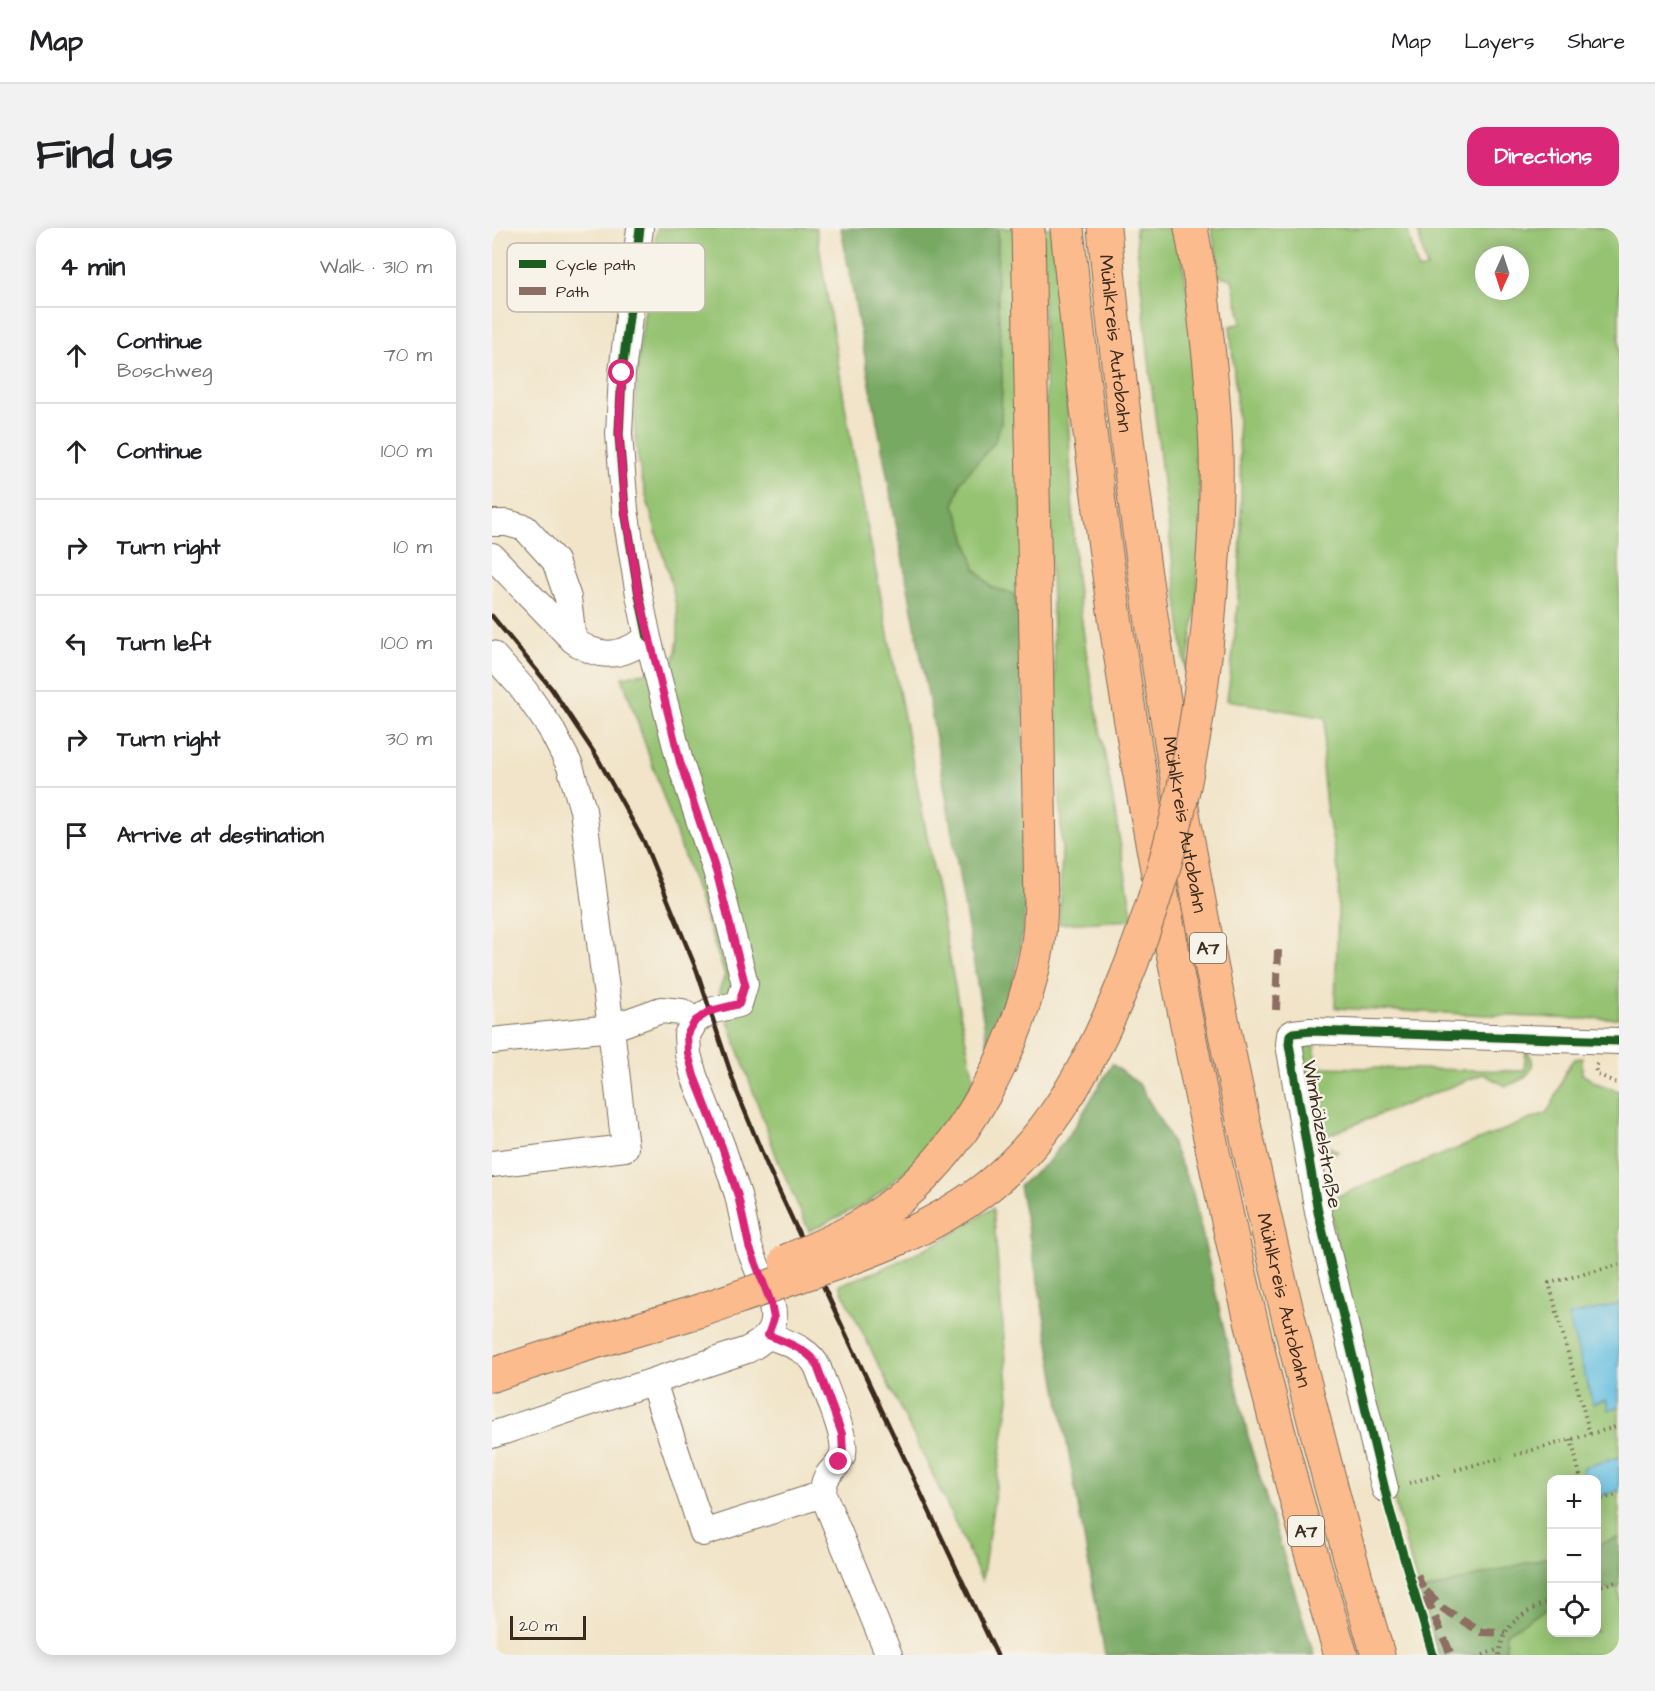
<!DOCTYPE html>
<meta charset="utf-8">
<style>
body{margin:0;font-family:"Architects Daughter",sans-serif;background:#f2f2f2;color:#202124}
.controls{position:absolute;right:18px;bottom:18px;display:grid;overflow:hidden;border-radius:12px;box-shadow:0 3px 15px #0003}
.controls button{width:54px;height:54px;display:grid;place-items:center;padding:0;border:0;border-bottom:2px solid #e0e0e0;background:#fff;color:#202124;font:30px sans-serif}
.compass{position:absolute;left:983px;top:18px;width:54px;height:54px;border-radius:50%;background:#fff;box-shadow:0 3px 15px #0003;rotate:183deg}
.scale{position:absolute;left:18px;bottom:15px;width:76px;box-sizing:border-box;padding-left:6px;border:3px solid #3b2a1e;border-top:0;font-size:16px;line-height:21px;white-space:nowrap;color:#3b2a1e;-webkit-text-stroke:4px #f7f3e8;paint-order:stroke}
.stop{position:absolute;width:18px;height:18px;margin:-14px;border:4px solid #db2777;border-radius:50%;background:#fff}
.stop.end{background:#db2777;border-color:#fff;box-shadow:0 2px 6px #0008}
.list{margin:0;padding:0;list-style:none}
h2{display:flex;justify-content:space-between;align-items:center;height:78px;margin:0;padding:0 24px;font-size:26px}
h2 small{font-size:20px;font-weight:400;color:#757577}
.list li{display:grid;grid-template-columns:39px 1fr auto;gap:18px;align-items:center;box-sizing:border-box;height:96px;padding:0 24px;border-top:2px solid #e0e0e0}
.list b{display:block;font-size:22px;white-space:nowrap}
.list p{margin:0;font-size:20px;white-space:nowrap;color:#757577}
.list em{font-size:20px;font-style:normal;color:#757577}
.icon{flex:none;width:33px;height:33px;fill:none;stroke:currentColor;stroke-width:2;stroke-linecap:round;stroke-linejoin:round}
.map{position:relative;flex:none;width:1127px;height:1427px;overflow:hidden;border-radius:18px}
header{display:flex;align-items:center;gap:36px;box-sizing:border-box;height:84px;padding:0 30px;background:#fff;border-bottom:2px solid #e0e0e0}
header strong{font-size:28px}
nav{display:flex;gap:33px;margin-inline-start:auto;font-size:21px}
.intro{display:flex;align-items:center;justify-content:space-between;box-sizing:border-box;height:144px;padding:0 36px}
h1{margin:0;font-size:42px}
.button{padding:15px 27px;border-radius:18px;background:#db2777;color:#fff;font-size:21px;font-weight:700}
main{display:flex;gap:36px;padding:0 36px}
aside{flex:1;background:#fff;border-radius:18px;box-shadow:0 3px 15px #0003}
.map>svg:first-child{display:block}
.green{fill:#95c372;stroke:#687648;stroke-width:1.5;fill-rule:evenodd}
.forest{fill:#78a964;stroke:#5a6a41;stroke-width:1.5}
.water{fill:#64bee1;stroke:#507480;stroke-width:1.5}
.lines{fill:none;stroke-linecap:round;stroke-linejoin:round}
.minor-casing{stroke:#7b6b5a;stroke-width:28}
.highway-casing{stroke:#7b6b5a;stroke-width:35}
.path{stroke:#7b6b5a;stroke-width:4;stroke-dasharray:1.5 4.5;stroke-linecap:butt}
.minor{stroke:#fff;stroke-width:26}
.highway{stroke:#fbbb8d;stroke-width:33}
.rail{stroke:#3b2a1e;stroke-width:4.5}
.highway-bridge-casing{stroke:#7b6b5a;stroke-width:35;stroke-linecap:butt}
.highway-bridge{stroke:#fbbb8d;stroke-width:33}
.quiet{stroke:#8d6e63;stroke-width:8;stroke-dasharray:15 8;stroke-linecap:butt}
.cycleway-casing{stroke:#f7f3e8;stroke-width:13}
.cycleway{stroke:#1b5e20;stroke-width:9}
.route{stroke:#db2777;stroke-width:8}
.labels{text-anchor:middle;stroke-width:5;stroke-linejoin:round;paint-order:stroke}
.shield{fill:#f7f3e8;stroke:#73665b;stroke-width:1.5}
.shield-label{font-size:18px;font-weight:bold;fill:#3b2a1e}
.street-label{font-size:20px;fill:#3b2a1e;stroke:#f7f3e8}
.key{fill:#f7f3e8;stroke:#bfb7ab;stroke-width:1.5}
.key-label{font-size:16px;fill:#3b2a1e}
</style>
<header>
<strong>Map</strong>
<nav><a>Map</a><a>Layers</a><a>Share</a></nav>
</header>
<div class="intro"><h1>Find us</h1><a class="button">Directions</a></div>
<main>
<aside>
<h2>4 min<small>Walk · 310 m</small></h2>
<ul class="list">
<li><svg class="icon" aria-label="ahead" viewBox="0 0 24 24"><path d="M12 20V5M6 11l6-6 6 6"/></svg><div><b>Continue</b><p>Boschweg</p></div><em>70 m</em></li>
<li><svg class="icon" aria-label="ahead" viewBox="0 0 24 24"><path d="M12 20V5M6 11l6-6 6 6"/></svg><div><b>Continue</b></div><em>100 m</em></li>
<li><svg class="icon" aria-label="right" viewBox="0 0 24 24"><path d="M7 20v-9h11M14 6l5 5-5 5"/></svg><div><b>Turn right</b></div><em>10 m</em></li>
<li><svg class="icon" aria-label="left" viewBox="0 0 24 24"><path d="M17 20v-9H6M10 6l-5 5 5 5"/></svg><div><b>Turn left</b></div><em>100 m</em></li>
<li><svg class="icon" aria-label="right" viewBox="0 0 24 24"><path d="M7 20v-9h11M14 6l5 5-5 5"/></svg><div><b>Turn right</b></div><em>30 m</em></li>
<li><svg class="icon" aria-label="arrive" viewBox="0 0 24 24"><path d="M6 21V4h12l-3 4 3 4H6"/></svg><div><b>Arrive at destination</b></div></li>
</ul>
</aside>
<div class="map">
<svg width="1127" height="1427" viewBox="0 0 1127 1427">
<rect width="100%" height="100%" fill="#f7f3e8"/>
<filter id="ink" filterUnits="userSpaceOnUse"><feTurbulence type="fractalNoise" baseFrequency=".0167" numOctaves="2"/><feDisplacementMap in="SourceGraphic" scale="12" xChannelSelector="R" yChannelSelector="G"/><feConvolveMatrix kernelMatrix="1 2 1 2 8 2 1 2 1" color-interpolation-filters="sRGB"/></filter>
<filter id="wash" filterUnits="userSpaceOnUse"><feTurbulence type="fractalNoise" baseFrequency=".008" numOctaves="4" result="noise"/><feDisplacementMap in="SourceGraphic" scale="24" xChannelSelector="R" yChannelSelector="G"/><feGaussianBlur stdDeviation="1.35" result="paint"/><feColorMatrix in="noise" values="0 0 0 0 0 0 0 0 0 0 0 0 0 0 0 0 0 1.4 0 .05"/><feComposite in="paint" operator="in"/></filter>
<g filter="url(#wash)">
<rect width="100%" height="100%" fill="#f1e4c8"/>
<path class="green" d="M165,0H324L359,214L439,629L466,775L482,852L467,878L432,926L378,973L317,1003L285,930L236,793L227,763L233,747L130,449L179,440C197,398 177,349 165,307C155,272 144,236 143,200C142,133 156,66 165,0Z
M506,0H523L534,453L499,359L482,340L470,297L462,277L469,253L509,195L510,147L505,59Z
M549,0H560L574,145L584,350L595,430L620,566L641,692L567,696L570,624L559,350Z
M643,0H686L696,67L706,186L709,295L704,381L694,446L660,161Z
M719,0H915L926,42L935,40L925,0H1127V790L1085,791L843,780L847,647L834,578L830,539L834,490L735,472C746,393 752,311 748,231C746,186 742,142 738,98L750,95L740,51L727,48L726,33ZM992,27H1028V63H992Z
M818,817H823L824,839L1032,843L1034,822C1051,841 1030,853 1014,858L991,846L828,910L827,911L846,924C838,926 833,927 827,921L810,823L813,819Z
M1090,830V846L1104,855L1127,863V1427H946L927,1364L890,1228L836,972L1054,885C1068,869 1068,846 1082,831ZM1060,1252H1104V1404H1060Z
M501,980L517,1170L490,1353L441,1247L347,1057L388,1042L447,1014Z"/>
<path class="forest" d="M349,0H506L505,59L510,146L509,195L502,215L469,253L462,277L470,297L483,340L499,359L522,366L528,387L536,625L532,696L521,760L497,826L446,521Z
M620,836L647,856L675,904L701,965L758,1217L822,1427H613L542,1032L527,958L556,934L584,897Z
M1127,1310V1359L1105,1362V1316Z
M1059,1328V1379L1014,1405L1013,1427H947L927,1364Z"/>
<path class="water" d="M1127,1076V1179L1117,1182L1114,1172L1101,1176L1076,1088Z
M1127,1229V1262L1105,1269L1104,1252L1093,1251L1090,1240Z"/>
</g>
<g filter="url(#ink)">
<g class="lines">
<g class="minor-casing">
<path id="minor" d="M0,295H15L33,300L63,333L76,370L81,412
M0,328L81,412C108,432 129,429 156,410
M0,426L32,462L58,499L78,538L91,582L119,800L0,813
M0,936L133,920L119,800L169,782L190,784L203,793
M276,1107C294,1115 317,1120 326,1140C332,1158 355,1208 351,1225C347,1243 331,1241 331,1266L397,1427
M161,1154L211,1305L331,1266
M0,1207L255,1122C277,1111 286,1099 279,1075L257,1019L246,967L230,919L202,848L196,826L195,807L203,793L218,783L247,776L253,756L225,646L188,534L156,410L147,367L133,282L127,206L130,145L148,0
M893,1261L826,984L797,816L798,807L801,805L819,803L1127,813"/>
</g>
<g class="highway-casing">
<g id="highway">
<path d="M536,0L549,675"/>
<path d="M575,0C590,153 610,305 633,457C649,561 669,664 689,766C732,989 783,1211 849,1427"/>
<path id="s1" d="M612,0C641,311 691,619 758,924C796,1093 837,1261 886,1427"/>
<path d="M699,0L708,50"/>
<path d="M0,1147L83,1120L207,1083"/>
</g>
</g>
<path class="path" d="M1105,836L1103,840L1105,846L1127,856
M1098,1206L1057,1055L1127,1037
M1079,1211L1089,1252
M1023,1227L1127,1198
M963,1242L1010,1230
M917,1255L951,1246
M1104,1273L1127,1266
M1104,1359L1127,1353
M991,1427L1007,1421
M1007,1427C1012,1394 1031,1384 1060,1372"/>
<use href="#minor" class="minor"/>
<use href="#highway" class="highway"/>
<path class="rail" d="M0,388L59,460L105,529L152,614L205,743L245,864L275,937L342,1081L505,1427"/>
<g class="highway-bridge-casing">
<path id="highway-bridge" d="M294,1033C328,1019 362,1004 392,983C474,923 527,819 545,721C548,706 548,690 549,675
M207,1083C238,1072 268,1062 298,1051C368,1028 437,1004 495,959C558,910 598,836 628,764C684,630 712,490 720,345C723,305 725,264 724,223C722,165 715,108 708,50"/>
</g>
<use href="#highway-bridge" class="highway-bridge"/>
<path class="quiet" d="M784,782L786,722
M925,1347L959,1427
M934,1363L952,1381L989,1404L1013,1405"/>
<g class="cycleway-casing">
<path id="cycleway" d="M148,0L130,145L127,206L133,282L147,367L156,410
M941,1427L898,1283L826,984L797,816L798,807L801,805L819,803L1127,813"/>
</g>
<use href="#cycleway" class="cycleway"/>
</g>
</g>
<g class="lines" filter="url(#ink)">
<path class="route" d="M130,145L127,206L133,282L147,367L188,534L225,646L253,756L247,776L218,783L203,793L195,807L196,825L202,848L230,919L246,968L257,1018L279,1075L282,1090L276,1107C293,1114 313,1120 324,1135L350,1206L351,1225L347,1234"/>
</g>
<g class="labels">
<g class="shield">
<rect x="698" y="705" width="36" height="30" rx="4.5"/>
<rect x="796" y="1288" width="36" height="30" rx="4.5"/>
</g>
<g class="shield-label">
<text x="716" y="726">A7</text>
<text x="814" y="1309">A7</text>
</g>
<g class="street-label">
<text dy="7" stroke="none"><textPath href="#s1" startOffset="116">Mühlkreis Autobahn</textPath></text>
<text dy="7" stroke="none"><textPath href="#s1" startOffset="602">Mühlkreis Autobahn</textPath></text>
<text transform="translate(831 906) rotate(80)" y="7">Wimhölzelstraße</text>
<text dy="7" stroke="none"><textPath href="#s1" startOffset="1088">Mühlkreis Autobahn</textPath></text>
</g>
</g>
<rect x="15" y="15" width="198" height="69" rx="9" class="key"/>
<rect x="27" y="32" width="27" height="8" fill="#1b5e20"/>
<rect x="27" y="59" width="27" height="8" fill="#8d6e63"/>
<g class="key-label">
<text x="64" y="42">Cycle path</text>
<text x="64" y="69">Path</text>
</g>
</svg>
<div class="controls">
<button>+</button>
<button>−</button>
<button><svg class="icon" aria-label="locate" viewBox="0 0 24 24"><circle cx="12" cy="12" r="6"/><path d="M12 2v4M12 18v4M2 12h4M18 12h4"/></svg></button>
</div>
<svg class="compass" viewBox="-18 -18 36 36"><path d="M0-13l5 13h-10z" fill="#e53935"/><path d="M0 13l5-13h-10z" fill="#757577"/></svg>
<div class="scale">20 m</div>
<div class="stop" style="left:130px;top:145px"></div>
<div class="stop end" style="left:347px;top:1234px"></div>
</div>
</main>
